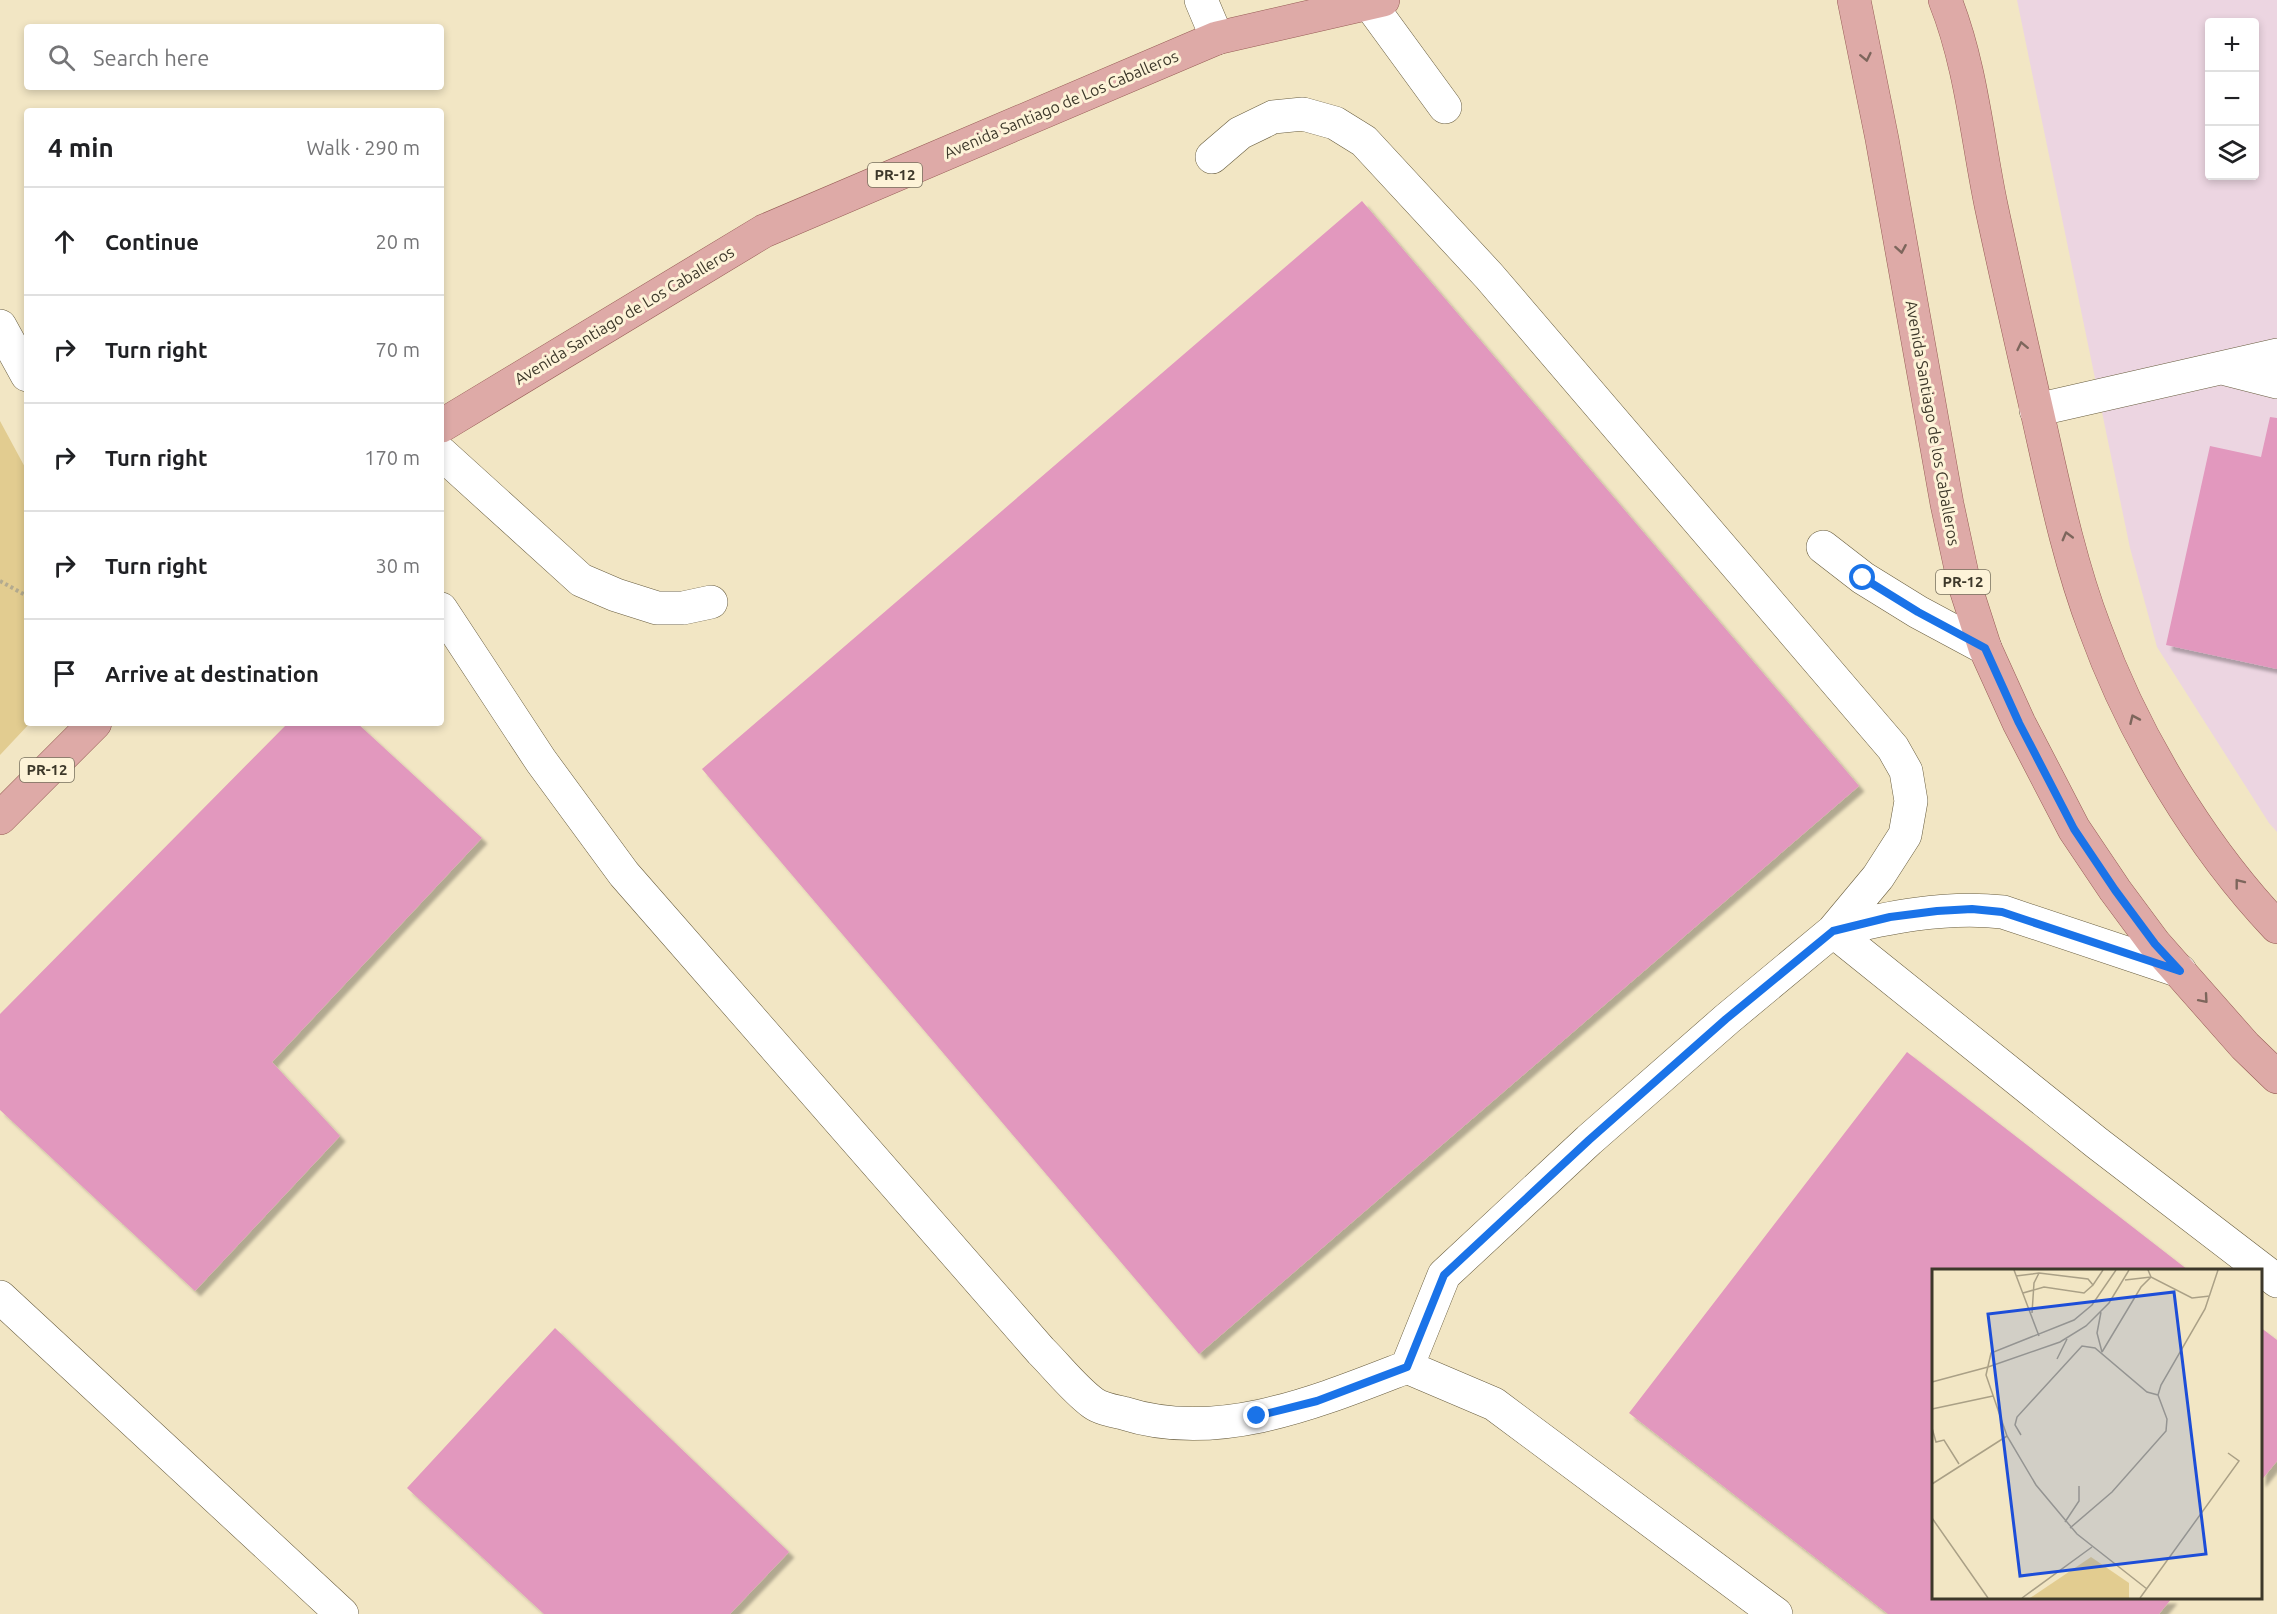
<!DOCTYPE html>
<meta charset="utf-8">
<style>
body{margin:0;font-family:Ubuntu,sans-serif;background:#f2f2f2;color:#202124}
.controls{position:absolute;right:18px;top:18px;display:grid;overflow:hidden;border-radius:6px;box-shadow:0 3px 9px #0003}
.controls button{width:54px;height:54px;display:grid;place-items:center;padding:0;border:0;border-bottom:2px solid #e0e0e0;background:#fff;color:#202124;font:30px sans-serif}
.stop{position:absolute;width:18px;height:18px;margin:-14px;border:4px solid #1a73e8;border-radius:50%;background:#fff}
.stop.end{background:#1a73e8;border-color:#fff;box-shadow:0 2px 6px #0008}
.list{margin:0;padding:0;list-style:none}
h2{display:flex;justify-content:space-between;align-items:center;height:78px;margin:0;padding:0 24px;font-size:26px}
h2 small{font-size:20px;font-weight:400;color:#757577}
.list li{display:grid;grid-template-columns:39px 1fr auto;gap:18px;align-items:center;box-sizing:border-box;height:108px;padding:0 24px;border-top:2px solid #e0e0e0}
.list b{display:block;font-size:22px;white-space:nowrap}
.list em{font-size:20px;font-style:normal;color:#757577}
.icon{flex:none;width:33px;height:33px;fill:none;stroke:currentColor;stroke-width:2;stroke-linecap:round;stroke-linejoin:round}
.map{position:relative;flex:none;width:2277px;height:1614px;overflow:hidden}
.search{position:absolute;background:#fff;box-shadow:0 3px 9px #0003;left:24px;top:24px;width:420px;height:66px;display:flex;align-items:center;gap:15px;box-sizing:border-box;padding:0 21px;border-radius:6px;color:#757577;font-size:22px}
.panel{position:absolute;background:#fff;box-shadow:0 3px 9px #0003;left:24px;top:108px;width:420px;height:618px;border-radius:6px}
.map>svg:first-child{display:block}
.industrial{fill:#ecd5e1;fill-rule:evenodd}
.green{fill:#e2cc90}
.building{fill:#e298be;filter:url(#shadow)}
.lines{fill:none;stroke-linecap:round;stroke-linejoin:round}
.minor-casing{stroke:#685d3f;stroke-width:34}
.major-casing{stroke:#975d56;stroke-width:34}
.path{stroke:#b3aa8f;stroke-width:4;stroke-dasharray:3 3;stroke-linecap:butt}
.minor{stroke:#fff;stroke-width:33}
.major{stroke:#deaaa7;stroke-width:33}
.oneway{stroke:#7d665c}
.route{stroke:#1a73e8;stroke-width:8}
.labels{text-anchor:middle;stroke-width:6;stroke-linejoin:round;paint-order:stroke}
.shield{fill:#fdf3d8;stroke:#77705e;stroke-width:1.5}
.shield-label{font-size:15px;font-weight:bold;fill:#3d382a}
.street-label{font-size:16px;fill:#3d382a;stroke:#fdf3d8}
.inset-road{fill:none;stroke:#aaa086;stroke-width:1.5}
.view{fill:#1d4ed8;fill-opacity:0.15;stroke:#1d4ed8;stroke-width:3}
.inset-edge{fill:none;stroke:#3d382a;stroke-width:3}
</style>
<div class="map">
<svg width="2277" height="1614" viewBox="0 0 2277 1614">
<defs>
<filter id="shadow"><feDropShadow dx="5.5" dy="5.5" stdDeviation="1.5" flood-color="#0004"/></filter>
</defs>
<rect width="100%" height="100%" fill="#f2e6c4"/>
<path class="industrial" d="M2017,0H2277V832L2269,823L2157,647L2130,548ZM2210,22H2254V176H2210Z"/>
<path class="green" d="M0,421L27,471V723H30L0,755Z"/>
<path class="building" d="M1362,201L1859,786L1199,1354L702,769Z
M2270,417L2277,418V669L2166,645L2210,446L2261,457Z
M288,723H357L482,838L272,1062L340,1136L195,1291L0,1110V1014Z
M1907,1052L2188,1270H1934V1598H2172L2159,1614H1888L1629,1413Z
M2260,1327L2277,1340V1461L2260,1482Z
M555,1328L789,1552L730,1614H544L407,1488Z"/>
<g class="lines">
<g class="minor-casing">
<path id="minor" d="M1201,0L1217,38
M1369,3L1445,107
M1212,157L1240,133L1273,117L1303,114L1335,123L1364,141L1489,276L1893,748L1906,771L1911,801L1905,835L1878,877L1833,931L1727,1019L1589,1140L1444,1275L1407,1367
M0,326L27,375
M2226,369L2277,382
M2036,410L2277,355
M441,453L581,580L616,595L657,608H683L711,602
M1823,547L1863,578L1918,612L1985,648
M441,609L541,761L624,874L1041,1351C1058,1368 1074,1389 1093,1403C1101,1409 1114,1411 1123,1413C1218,1444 1319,1401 1407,1367L1494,1404L1776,1614
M1833,931L2097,1143L2277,1281
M1833,931C1889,917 1944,906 2003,912L2180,971
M0,1297L342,1614"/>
</g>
<g class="major-casing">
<path id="major" d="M1854,0L1882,139L1947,504L1964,583L1985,648L2019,723L2074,829L2115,890L2155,944L2245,1046L2277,1077
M1945,0C1971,65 1977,137 1991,205C2006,276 2022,346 2038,416C2054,487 2069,561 2095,629C2133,734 2200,846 2277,927
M441,426L764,231L1217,38L1383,0
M0,818L95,723"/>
</g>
<path class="path" d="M0,581L27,596"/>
<use href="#minor" class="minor"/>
<use href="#major" class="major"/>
</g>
<defs><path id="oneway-chevron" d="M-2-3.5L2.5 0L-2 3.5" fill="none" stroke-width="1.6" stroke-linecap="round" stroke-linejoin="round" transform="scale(1.5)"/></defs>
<g class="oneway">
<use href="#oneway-chevron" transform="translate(1866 57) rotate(78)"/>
<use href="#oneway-chevron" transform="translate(1901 249) rotate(80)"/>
<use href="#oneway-chevron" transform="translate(2022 346) rotate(-102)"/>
<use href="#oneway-chevron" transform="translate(2067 536) rotate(-105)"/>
<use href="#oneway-chevron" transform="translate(2134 719) rotate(-114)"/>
<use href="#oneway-chevron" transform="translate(2239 883) rotate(-128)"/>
<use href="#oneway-chevron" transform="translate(2204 999) rotate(49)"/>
</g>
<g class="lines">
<path class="route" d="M1257,1416L1317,1401L1407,1367L1444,1275L1589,1140L1726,1019L1833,931L1890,917L1937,911L1972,909L2002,912L2180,971L2155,944L2115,890L2074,829L2019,723L1985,648L1918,612L1863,578"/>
</g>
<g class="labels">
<g class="shield">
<rect x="868" y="163" width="54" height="24" rx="4.5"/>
<rect x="1936" y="570" width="54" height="24" rx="4.5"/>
<rect x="20" y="758" width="54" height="24" rx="4.5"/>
</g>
<g class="shield-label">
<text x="895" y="180">PR-12</text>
<text x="1963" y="587">PR-12</text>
<text x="47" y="775">PR-12</text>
</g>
<g class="street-label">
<text transform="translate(1061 104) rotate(-23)" y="6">Avenida Santiago de Los Caballeros</text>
<text transform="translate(624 315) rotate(-31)" y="6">Avenida Santiago de Los Caballeros</text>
<text transform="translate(1933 423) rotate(80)" y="6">Avenida Santiago de los Caballeros</text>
</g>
</g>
<g transform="translate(1932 1269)">
<rect width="330" height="330" fill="#f2e6c4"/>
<path d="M159,288L197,314V329H98Z" fill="#e2cc90"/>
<path class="inset-road" d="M82,1L107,67M184,1L160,36L142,51L59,84L54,106L75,167L104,216L145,265L215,320M84,7L107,4L156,10L161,16L171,1M193,11L219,8L260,29L278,27M91,24L112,18L152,24L161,16M169,43L165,64L170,83M100,44L102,14L107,4M170,83L209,18L219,8L216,1M125,90L135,70M56,98L128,73L154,57L177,34L197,1M0,113L56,98M0,140L61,127M0,159L4,173L12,171L27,195M89,166L83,156L85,148L150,77L163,79L215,123L226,126M0,215L75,167M0,249L56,329M133,253L147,232V217M138,259L180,223L234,162L235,150L226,126L229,116L273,40L286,1M90,329L160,278M208,329L307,192L296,184"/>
<path class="view" d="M242,23L274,285L88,307L56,45Z"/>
<rect width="330" height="330" class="inset-edge"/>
</g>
</svg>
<div class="controls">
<button>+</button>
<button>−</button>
<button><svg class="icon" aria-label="layers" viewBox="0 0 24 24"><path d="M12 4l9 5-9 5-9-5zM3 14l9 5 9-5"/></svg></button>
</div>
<div class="stop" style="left:1863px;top:578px"></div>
<div class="stop end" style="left:1257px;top:1416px"></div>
<div class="search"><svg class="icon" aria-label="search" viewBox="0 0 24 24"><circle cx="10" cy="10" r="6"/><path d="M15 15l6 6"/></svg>Search here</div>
<section class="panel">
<h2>4 min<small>Walk · 290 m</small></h2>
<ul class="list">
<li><svg class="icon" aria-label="ahead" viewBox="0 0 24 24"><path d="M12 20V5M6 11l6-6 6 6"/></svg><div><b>Continue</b></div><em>20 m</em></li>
<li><svg class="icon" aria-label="right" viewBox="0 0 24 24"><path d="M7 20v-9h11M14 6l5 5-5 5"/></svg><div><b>Turn right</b></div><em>70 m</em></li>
<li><svg class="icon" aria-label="right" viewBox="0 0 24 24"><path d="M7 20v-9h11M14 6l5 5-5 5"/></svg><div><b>Turn right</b></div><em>170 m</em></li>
<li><svg class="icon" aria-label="right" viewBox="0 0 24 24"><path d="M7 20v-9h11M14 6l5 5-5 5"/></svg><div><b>Turn right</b></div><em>30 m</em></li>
<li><svg class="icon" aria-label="arrive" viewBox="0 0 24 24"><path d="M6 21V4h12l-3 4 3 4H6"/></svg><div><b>Arrive at destination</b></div></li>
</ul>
</section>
</div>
